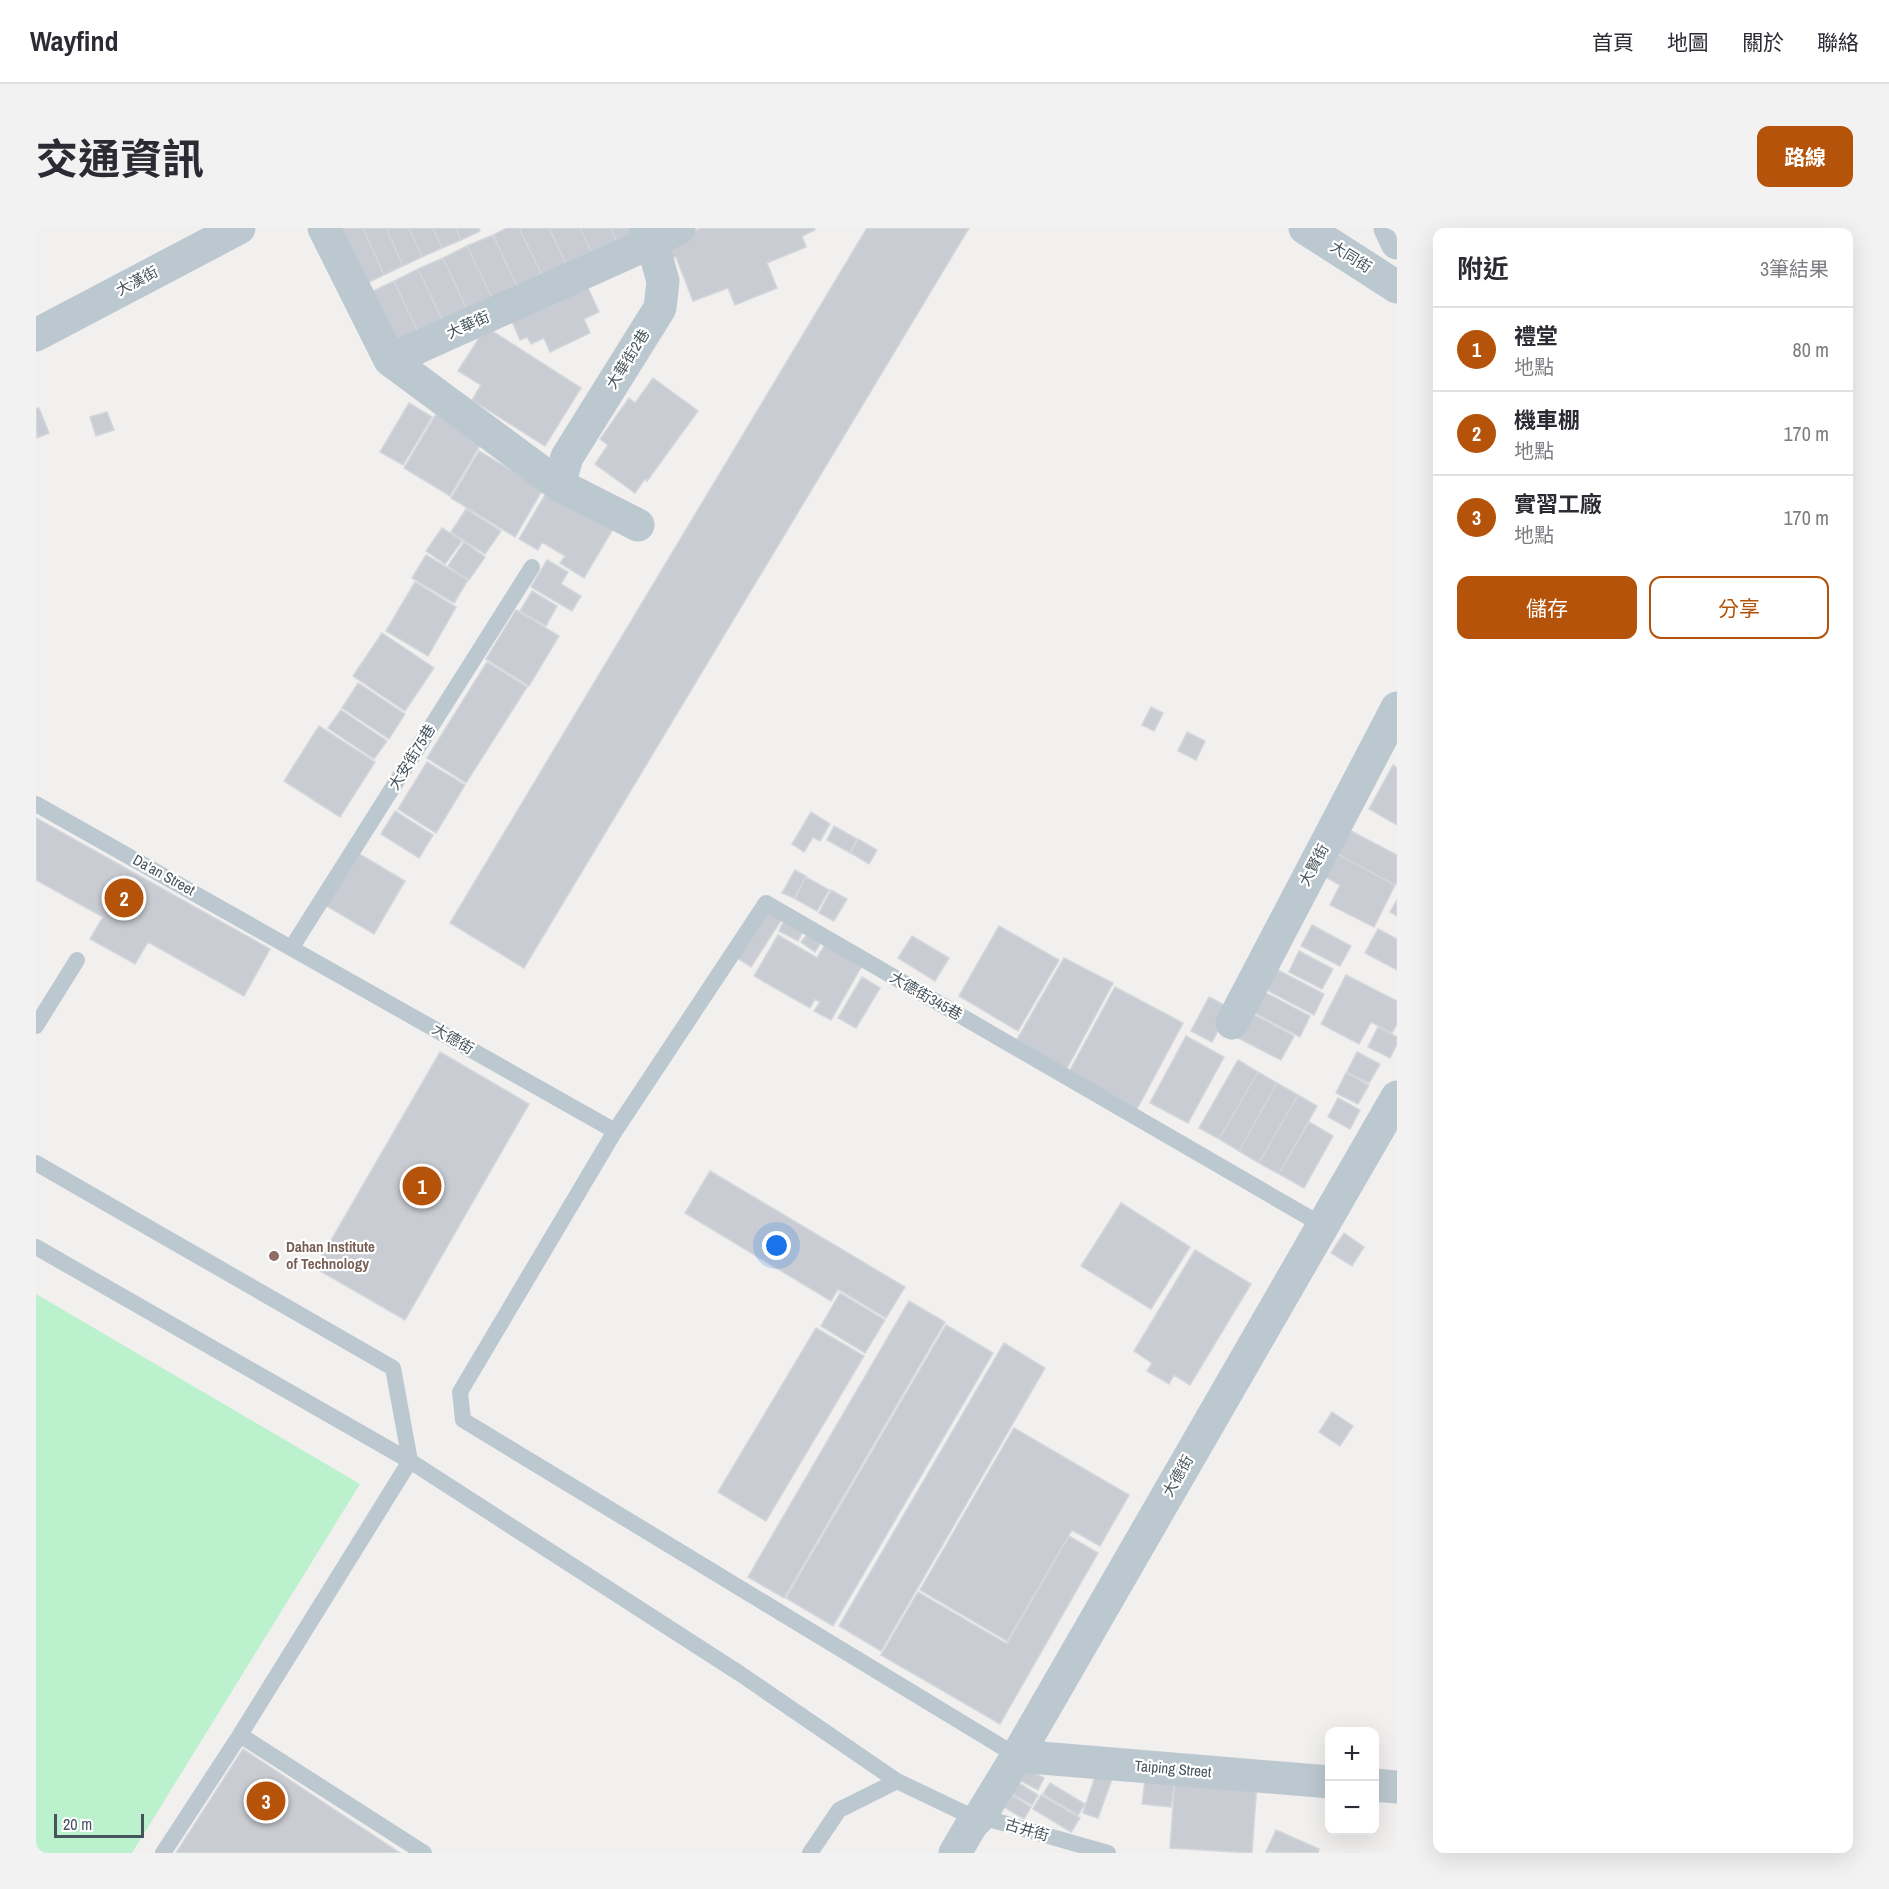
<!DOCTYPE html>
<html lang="zh-TW">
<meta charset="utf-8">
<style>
body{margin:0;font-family:"Archivo Narrow","Noto Sans TC",sans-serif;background:#f2f2f3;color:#2b2b33}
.controls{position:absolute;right:18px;bottom:18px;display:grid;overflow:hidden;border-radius:12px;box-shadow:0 6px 24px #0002}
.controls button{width:54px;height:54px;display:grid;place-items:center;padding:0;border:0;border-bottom:2px solid #e1e1e2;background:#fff;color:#2b2b33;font:30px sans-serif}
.scale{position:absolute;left:18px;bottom:15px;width:90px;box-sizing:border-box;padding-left:6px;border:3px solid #46545e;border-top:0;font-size:16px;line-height:21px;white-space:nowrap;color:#46545e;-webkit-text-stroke:4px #fff;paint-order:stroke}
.you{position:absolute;left:741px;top:1018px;width:21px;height:21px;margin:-15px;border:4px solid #fff;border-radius:50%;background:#1a73e8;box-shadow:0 0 0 9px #1a73e833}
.badge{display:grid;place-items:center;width:39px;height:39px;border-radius:50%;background:#b45309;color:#fff;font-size:20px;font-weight:700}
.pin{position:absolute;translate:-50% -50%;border:3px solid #fff;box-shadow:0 2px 6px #0006}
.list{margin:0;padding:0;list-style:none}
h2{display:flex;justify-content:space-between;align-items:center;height:78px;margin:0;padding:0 24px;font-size:26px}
h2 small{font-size:20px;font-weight:400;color:#7c7c81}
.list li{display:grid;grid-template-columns:39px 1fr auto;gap:18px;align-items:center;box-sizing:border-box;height:84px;padding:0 24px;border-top:2px solid #e1e1e2}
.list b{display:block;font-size:22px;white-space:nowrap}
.list p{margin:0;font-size:20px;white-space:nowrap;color:#7c7c81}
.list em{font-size:20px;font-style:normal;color:#7c7c81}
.actions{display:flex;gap:12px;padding:18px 24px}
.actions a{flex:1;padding:14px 0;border:2px solid #b45309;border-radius:12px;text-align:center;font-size:21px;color:#b45309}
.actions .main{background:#b45309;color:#fff}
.map{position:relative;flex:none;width:1361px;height:1625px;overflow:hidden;border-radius:12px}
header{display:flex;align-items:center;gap:36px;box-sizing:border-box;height:84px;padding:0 30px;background:#fff;border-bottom:2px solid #e1e1e2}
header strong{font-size:28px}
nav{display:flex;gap:33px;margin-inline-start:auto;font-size:21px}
.intro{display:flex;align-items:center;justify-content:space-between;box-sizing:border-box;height:144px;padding:0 36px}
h1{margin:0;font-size:42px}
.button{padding:15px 27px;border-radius:12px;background:#b45309;color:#fff;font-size:21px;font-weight:700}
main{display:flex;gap:36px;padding:0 36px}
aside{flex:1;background:#fff;border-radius:12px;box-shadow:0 6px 24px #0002}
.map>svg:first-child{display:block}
.green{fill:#bbf1cc}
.building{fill:#c9ccd2;stroke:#d3d6db;stroke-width:1.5}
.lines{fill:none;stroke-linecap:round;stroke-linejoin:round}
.service{stroke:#bcc8cf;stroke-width:16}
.minor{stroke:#bcc8cf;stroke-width:33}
.tertiary{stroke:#bcc8cf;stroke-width:33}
.education-dot{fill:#8d6e63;stroke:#fff;stroke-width:2}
.labels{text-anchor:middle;stroke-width:4.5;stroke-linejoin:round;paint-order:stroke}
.street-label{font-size:15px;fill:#46545e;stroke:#fff}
.education-label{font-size:15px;font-weight:bold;fill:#785e54;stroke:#fff;text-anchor:start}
</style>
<header>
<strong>Wayfind</strong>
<nav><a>首頁</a><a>地圖</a><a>關於</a><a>聯絡</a></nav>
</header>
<div class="intro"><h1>交通資訊</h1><a class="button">路線</a></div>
<main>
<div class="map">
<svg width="1361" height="1625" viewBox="0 0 1361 1625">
<rect width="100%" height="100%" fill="#f2efef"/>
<path class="green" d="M0,1066L324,1256L96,1625H0Z"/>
<path class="building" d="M303,0H327L348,47L329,56Z
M327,0H350L367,38L348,47Z
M350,0H373L386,29L367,38Z
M373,0H397L406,20L386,29Z
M397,0H420L425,12L406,20Z
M420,0H443L444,3L425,12Z
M471,0H483L512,59L487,71L457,7Z
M483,0H513L536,48L512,59Z
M513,0H544L561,36L536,48Z
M544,0H574L586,24L561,36Z
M574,0H604L586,24Z
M665,0H778L779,2L766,8L770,19L731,35L741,60L699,77L692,60L657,73L640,29L632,31L626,15Z
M831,0H933L488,740L414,695Z
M457,7L487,71L462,82L431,18Z
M431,18L462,82L437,94L407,30Z
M407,30L437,94L413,106L382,41Z
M382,41L413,106L388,117L358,53Z
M358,53L388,117L363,129L333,65Z
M551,58L563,84L548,91L554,105L514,124L508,110L495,116L491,109L484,112L475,91Z
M450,99L545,160L509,218L436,172L445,157L422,143Z
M617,150L662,183L611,253L609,251L599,265L559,236L572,217L564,211L593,170L599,175Z
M373,175L396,189L367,237L344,224Z
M3,180L13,205L1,210L0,181Z
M71,184L78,202L60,208L54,189Z
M400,186L446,214L414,268L368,240Z
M443,223L507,261L479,309L415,270Z
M512,262L577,301L548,350L524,335L529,328L506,314L502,322L483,311Z
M430,281L465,303L449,326L415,304Z
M406,300L426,313L409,336L390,323Z
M428,314L449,329L433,352L412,338Z
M390,327L432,352L418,375L376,350Z
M511,332L532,344L525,356L545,368L536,383L495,359Z
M379,354L420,379L392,428L350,403Z
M496,363L521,378L510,398L484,383Z
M480,382L523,408L493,458L450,431Z
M346,405L398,440L369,483L317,448Z
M451,434L491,459L430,555L391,530Z
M322,455L369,486L353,511L306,480Z
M1115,479L1127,485L1118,503L1106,497Z
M305,482L351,513L338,531L292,500Z
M283,498L339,534L304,589L248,553Z
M1151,504L1169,513L1160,532L1142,523Z
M391,534L429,557L400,605L362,581Z
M1357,537L1361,540V597L1333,581Z
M359,583L397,607L383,630L345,606Z
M775,584L794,596L784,613L777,609L768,624L756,616Z
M0,590L234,721L208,768L112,714L99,736L54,711L67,689L0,652Z
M798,598L821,611L814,625L791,612Z
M1313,602L1361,627V654L1359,657L1301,626Z
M822,611L841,622L833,636L815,625Z
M320,624L369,653L338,706L289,677Z
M1301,626L1359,657L1338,699L1294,677L1304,657L1289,649Z
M759,642L770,648L758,670L746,665Z
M770,649L793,662L781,683L759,671Z
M795,662L811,671L798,693L783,685Z
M1361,672V688L1354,684Z
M729,680L746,691L715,739L698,728Z
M749,690L769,700L762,713L743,703Z
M1276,697L1315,718L1304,738L1265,718Z
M963,698L1023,732L982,803L923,768Z
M1342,701L1361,711V742L1329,725Z
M773,704L786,713L779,724L765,714Z
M742,707L781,730L791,713L828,734L795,792L778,783L784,774L779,771L774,780L718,748Z
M876,708L913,730L899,753L862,730Z
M1263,723L1297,741L1286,761L1253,744Z
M1028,730L1077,755L1030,842L980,813Z
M1240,741L1288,766L1278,787L1229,761Z
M1310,747L1361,773V796L1356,805L1335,794L1323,816L1285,796Z
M826,749L844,760L820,800L802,790Z
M1079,759L1147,795L1101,881L1033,844Z
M1226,763L1274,788L1264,809L1215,783Z
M1173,769L1194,780L1176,814L1155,803Z
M1213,784L1258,808L1245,832L1200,809Z
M1342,799L1361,809V816L1354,830L1332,819Z
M1150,808L1188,829L1152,895L1114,875Z
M404,824L493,876L369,1092L279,1040Z
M1321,824L1344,836L1333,855L1311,844Z
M1202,832L1222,844L1183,911L1163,900Z
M1222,844L1241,855L1203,923L1183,911Z
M1310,845L1333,857L1322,876L1300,865Z
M1241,855L1262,867L1223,935L1203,923Z
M1262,867L1281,878L1243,946L1223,935Z
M1302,870L1324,882L1314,901L1292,889Z
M1273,894L1297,908L1268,960L1243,946Z
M674,943L869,1059L850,1090L802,1061L795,1073L649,985Z
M1085,975L1154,1019L1115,1081L1045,1038Z
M1308,1005L1328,1019L1316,1038L1295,1025Z
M1159,1022L1215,1056L1154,1157L1138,1147L1133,1156L1111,1143L1116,1135L1098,1123Z
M804,1065L849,1092L829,1125L785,1098Z
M873,1073L909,1094L748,1370L712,1349Z
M910,1097L957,1125L797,1398L750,1370Z
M780,1100L828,1128L730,1293L682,1264Z
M968,1115L1009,1140L845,1423L803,1398Z
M1296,1184L1317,1198L1304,1218L1283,1204Z
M978,1200L1093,1267L1064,1318L1036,1302L971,1413L884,1362Z
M1033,1308L1062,1325L964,1496L845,1427L882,1364L971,1416Z
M207,1521L364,1625H140Z
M991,1541L1008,1550L1002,1562L985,1553Z
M1060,1546L1076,1551L1062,1590L1047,1585Z
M1139,1550L1221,1554L1216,1625L1134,1620Z
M1109,1552L1138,1556L1135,1579L1106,1576Z
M983,1555L1002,1567L996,1577L976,1566Z
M1014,1555L1049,1576L1042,1587L1007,1566Z
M975,1567L995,1579L988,1591L968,1579Z
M1005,1567L1044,1590L1035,1604L997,1581Z
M1240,1602L1283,1621L1282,1625L1230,1624Z"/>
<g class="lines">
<path class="service" d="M0,576L579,903
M256,719L496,339
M0,798L41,732
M0,935L357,1140L374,1233L204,1507L388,1625
M0,1019L374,1233L703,1445L861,1553L926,1584L936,1596
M981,1528L427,1192L424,1164L579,903L730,675L1286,997
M945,1587L960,1593L1072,1625
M127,1625L204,1507
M774,1625L803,1582L861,1553"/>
<path class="minor" d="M288,0L354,132L523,257L602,297
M1269,0L1361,59
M1354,0L1361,15
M354,132L616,14L643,0
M523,257L531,229L624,80L627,53L616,14L609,0
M1196,795L1361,480
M981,1528L1294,1554
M1338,1557L1361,1559
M919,1625L936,1596L945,1587L981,1528L1361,869"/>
<path class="tertiary" d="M0,107L203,0"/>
</g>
<circle class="education-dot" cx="238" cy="1028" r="6"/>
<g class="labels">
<g class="street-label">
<text transform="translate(1315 29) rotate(32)" y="5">大同街</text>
<text transform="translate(101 53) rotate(-28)" y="5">大漢街</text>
<text transform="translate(432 97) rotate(-24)" y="5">大華街</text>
<text transform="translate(592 131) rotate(-58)" y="5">大華街2巷</text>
<text transform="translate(376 529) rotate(-58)" y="5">大安街75巷</text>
<text transform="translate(1278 637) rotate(-62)" y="5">大賢街</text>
<text transform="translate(128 647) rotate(29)" y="5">Da'an Street</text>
<text transform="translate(890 768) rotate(30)" y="5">大德街345巷</text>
<text transform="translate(417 811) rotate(30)" y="5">大德街</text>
<text transform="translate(1142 1248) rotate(-60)" y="5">大德街</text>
<text transform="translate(1137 1541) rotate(5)" y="5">Taiping Street</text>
<text transform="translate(991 1602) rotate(16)" y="5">古井街</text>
</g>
<g class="education-label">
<text x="250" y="1024">Dahan Institute<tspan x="250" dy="17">of Technology</tspan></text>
</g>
</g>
</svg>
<div class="controls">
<button>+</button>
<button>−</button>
</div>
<div class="scale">20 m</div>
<div class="you"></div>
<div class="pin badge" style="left:386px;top:958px">1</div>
<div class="pin badge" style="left:88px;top:670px">2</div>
<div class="pin badge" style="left:230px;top:1573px">3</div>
</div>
<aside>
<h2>附近<small>3筆結果</small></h2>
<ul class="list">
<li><span class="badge">1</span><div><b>禮堂</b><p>地點</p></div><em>80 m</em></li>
<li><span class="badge">2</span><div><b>機車棚</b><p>地點</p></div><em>170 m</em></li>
<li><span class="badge">3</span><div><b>實習工廠</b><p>地點</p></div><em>170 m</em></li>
</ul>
<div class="actions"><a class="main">儲存</a><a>分享</a></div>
</aside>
</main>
